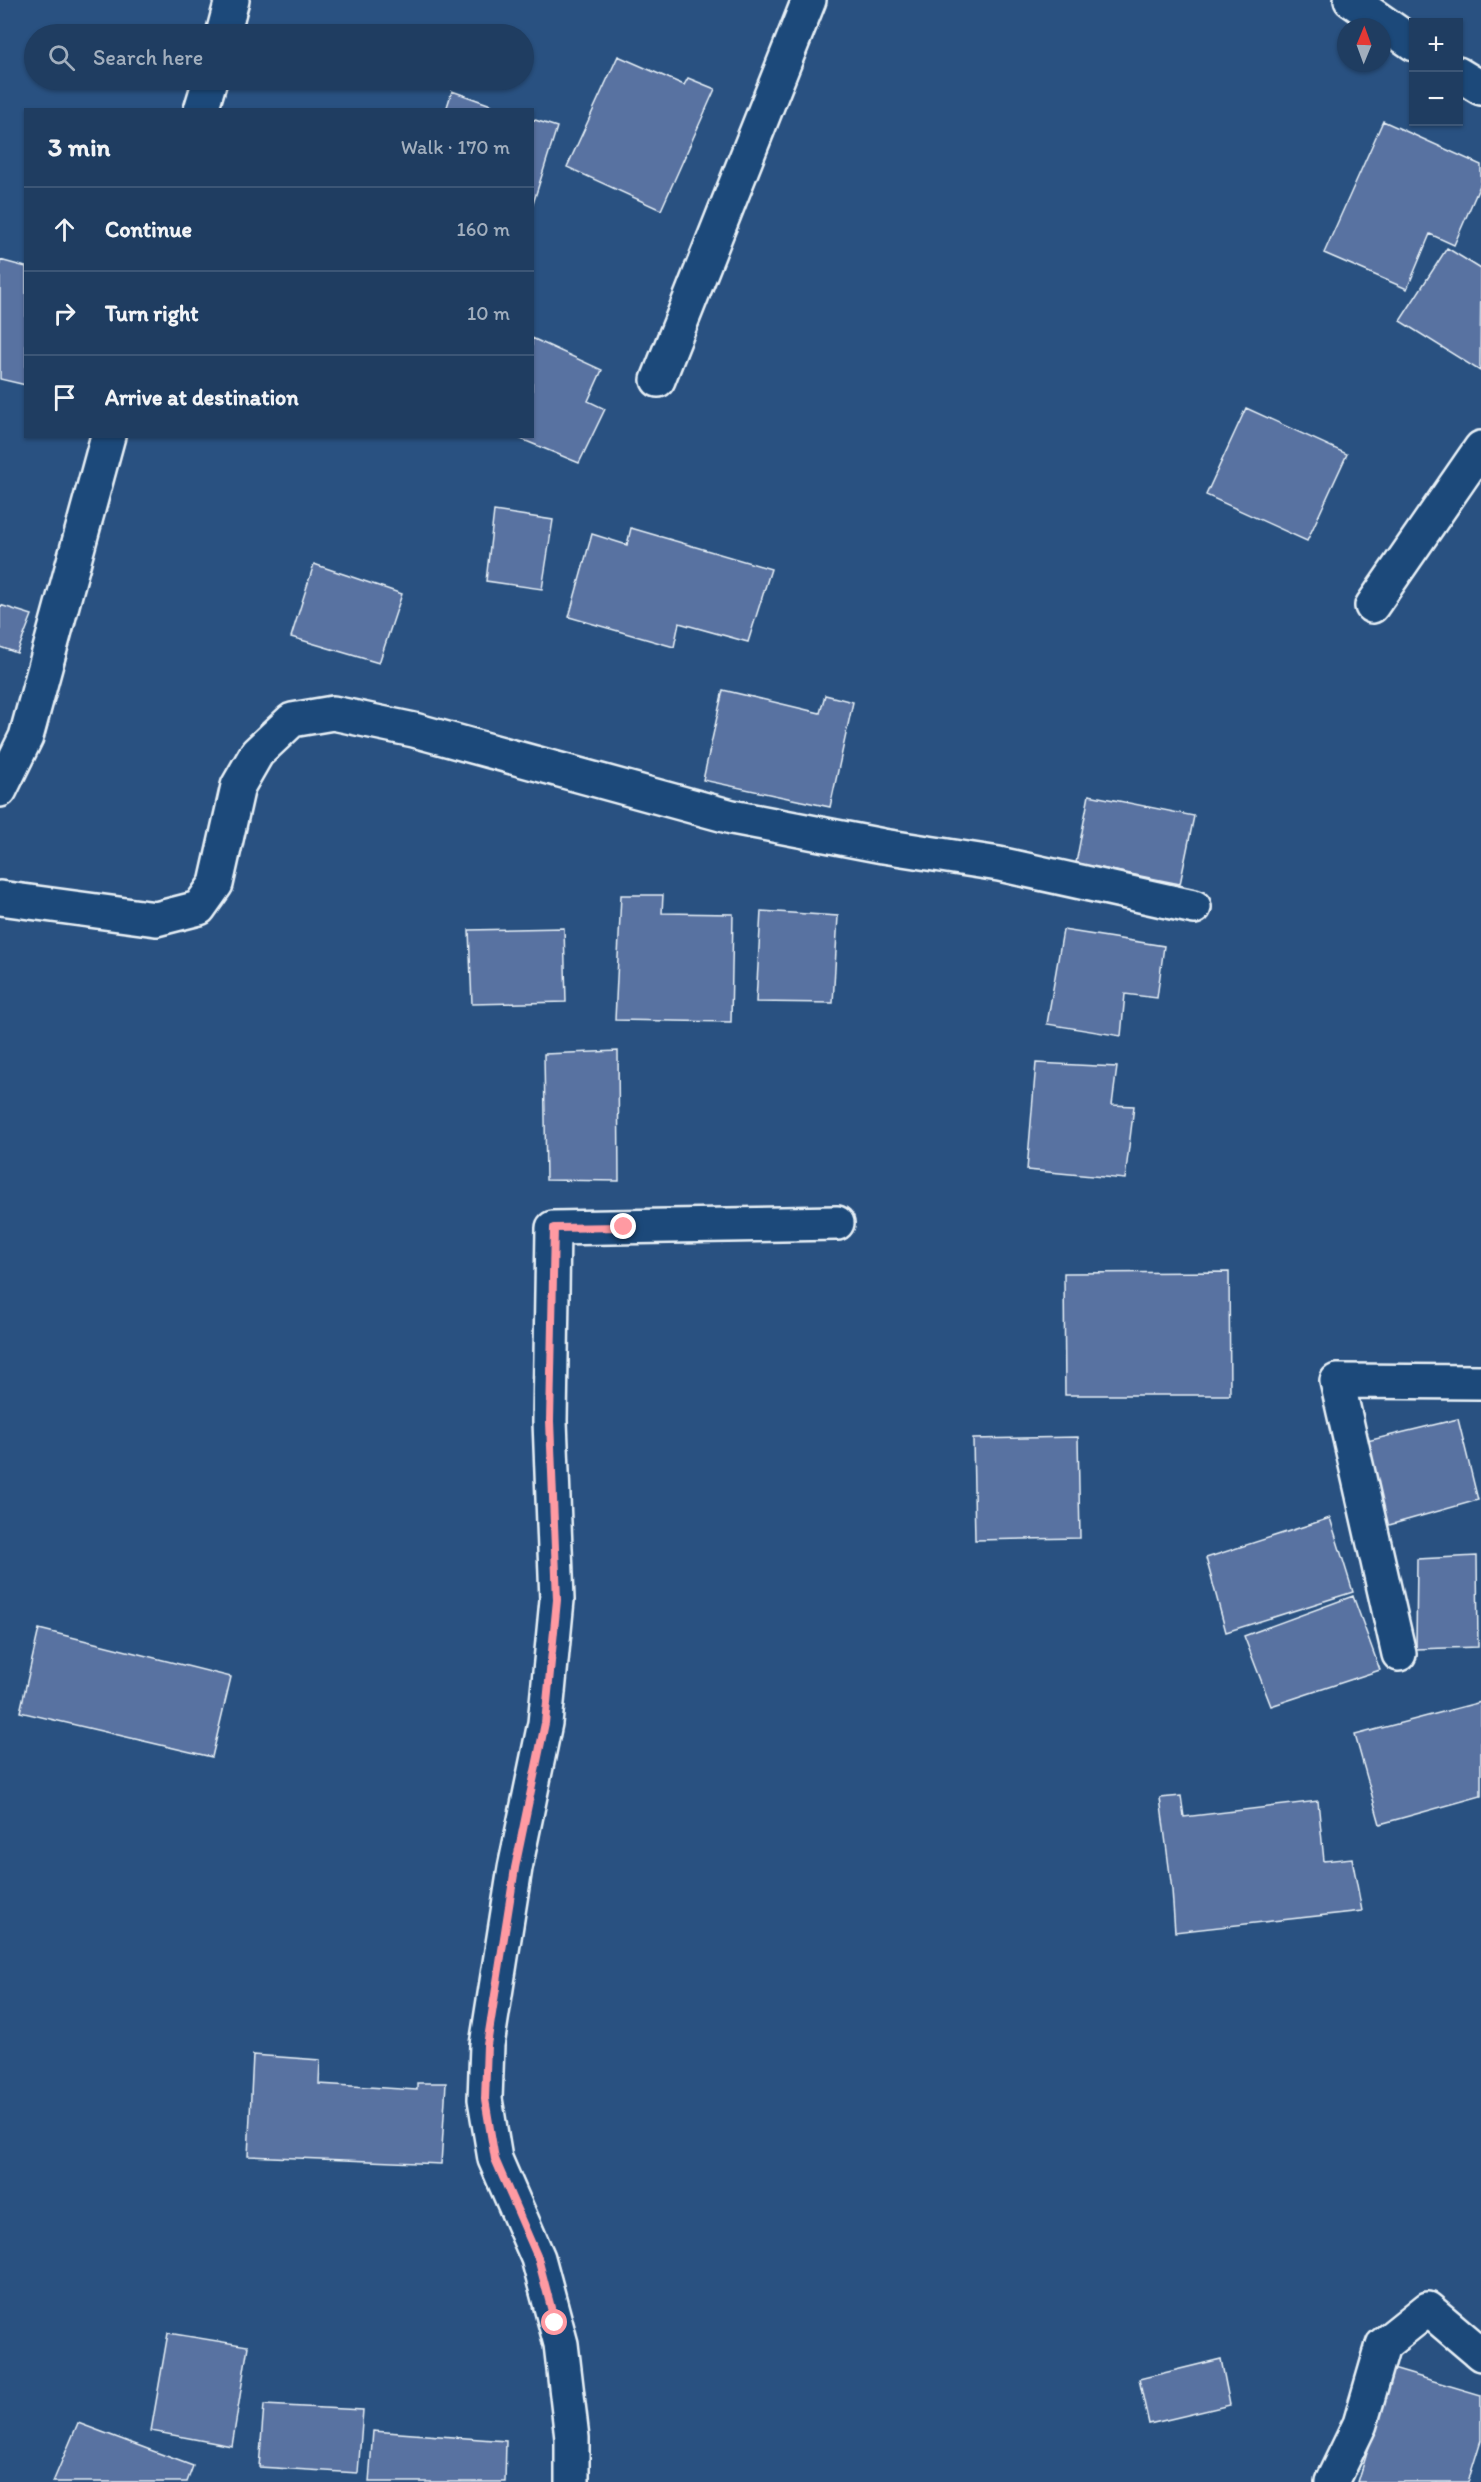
<!DOCTYPE html>
<meta charset="utf-8">
<style>
body{margin:0;font-family:Itim,sans-serif;background:#2c486a;color:#f1f3f6}
.controls{position:absolute;right:18px;top:18px;display:grid;overflow:hidden;border-radius:0px;box-shadow:0 2px 4px #0004}
.controls button{width:54px;height:54px;display:grid;place-items:center;padding:0;border:0;border-bottom:2px solid #3c5676;background:#1f3d61;color:#f1f3f6;font:30px sans-serif}
.compass{position:absolute;left:1337px;top:18px;width:54px;height:54px;border-radius:50%;background:#1f3d61;box-shadow:0 2px 4px #0004;rotate:1deg}
.stop{position:absolute;width:18px;height:18px;margin:-14px;border:4px solid #ff9aa2;border-radius:50%;background:#fff}
.stop.end{background:#ff9aa2;border-color:#fff;box-shadow:0 2px 6px #0008}
.list{margin:0;padding:0;list-style:none}
h2{display:flex;justify-content:space-between;align-items:center;height:78px;margin:0;padding:0 24px;font-size:26px}
h2 small{font-size:20px;font-weight:400;color:#a1aebd}
.list li{display:grid;grid-template-columns:39px 1fr auto;gap:18px;align-items:center;box-sizing:border-box;height:84px;padding:0 24px;border-top:2px solid #3c5676}
.list b{display:block;font-size:22px;white-space:nowrap}
.list em{font-size:20px;font-style:normal;color:#a1aebd}
.icon{flex:none;width:33px;height:33px;fill:none;stroke:currentColor;stroke-width:2;stroke-linecap:round;stroke-linejoin:round}
.map{position:relative;flex:none;width:1481px;height:2482px;overflow:hidden}
.search{position:absolute;background:#1f3d61;box-shadow:0 2px 4px #0004;left:24px;top:24px;width:510px;height:66px;display:flex;align-items:center;gap:15px;box-sizing:border-box;padding:0 21px;border-radius:33px;color:#a1aebd;font-size:22px}
.panel{position:absolute;background:#1f3d61;box-shadow:0 2px 4px #0004;left:24px;top:108px;width:510px;height:330px;border-radius:0px}
.map>svg:first-child{display:block}
.building{fill:#5872a1;stroke:#e8f1f8;stroke-width:1.5}
.lines{fill:none;stroke-linecap:round;stroke-linejoin:round}
.street-casing{stroke:#e8f1f8;stroke-width:38}
.street{stroke:#1f4a7a;stroke-width:33}
.route{stroke:#ff9aa2;stroke-width:8}
</style>
<div class="map">
<svg width="1481" height="2482" viewBox="0 0 1481 2482">
<rect width="100%" height="100%" fill="#295181"/>
<filter id="ink" filterUnits="userSpaceOnUse"><feTurbulence type="fractalNoise" baseFrequency=".0167" numOctaves="2"/><feDisplacementMap in="SourceGraphic" scale="12" xChannelSelector="R" yChannelSelector="G"/><feConvolveMatrix kernelMatrix="1 2 1 2 8 2 1 2 1" color-interpolation-filters="sRGB"/></filter>
<g filter="url(#ink)">
<path class="building" d="M618,56L684,85L688,78L715,89L661,210L567,167Z
M452,91L505,110H446Z
M532,119L557,127L532,207Z
M1383,121L1481,165V183L1454,245L1430,234L1407,289L1324,253Z
M1447,248L1481,269L1480,371L1400,321Z
M0,260L26,267V385L0,379Z
M532,338L602,370L588,401L605,409L579,463L514,436H532Z
M1246,408L1347,454L1307,541L1206,495Z
M494,511L553,520L542,589L486,581Z
M631,528L771,569L748,642L679,623L674,647L569,617L592,534L627,545Z
M314,564L402,594L379,663L291,637Z
M0,605L32,615L17,653L0,647Z
M723,690L820,713L825,695L853,702L830,807L703,780Z
M1089,795L1194,816L1180,884L1076,863Z
M621,895H663L662,913L733,914L731,1022L615,1020Z
M761,911L838,916L833,1003L756,1002Z
M564,928L566,1002L472,1004L469,930Z
M1063,930L1164,946L1157,998L1125,994L1121,1036L1047,1024Z
M618,1051L619,1181L546,1180L544,1054Z
M1036,1063L1117,1067L1112,1105L1134,1106L1125,1179L1027,1170Z
M1229,1272L1230,1395H1065L1064,1273Z
M1458,1419L1478,1500L1382,1527L1363,1442Z
M1078,1437L1080,1538L975,1540L973,1439Z
M1330,1518L1353,1592L1226,1632L1206,1558Z
M1477,1556L1478,1647L1416,1649L1417,1559Z
M1353,1596L1380,1670L1271,1706L1244,1636Z
M39,1629L231,1677L212,1757L20,1712Z
M1481,1702V1796L1380,1824L1355,1735Z
M1181,1796L1184,1817L1318,1801L1324,1861L1352,1858L1362,1911L1175,1932L1172,1890L1160,1798Z
M253,2055L320,2060L319,2084L417,2090V2083H446L441,2164L248,2156Z
M168,2333L248,2346L232,2446L151,2431Z
M1221,2359L1230,2405L1149,2424L1139,2379Z
M1393,2369L1481,2395V2440L1468,2482H1358Z
M264,2405L363,2410L358,2473L259,2467Z
M78,2423L193,2466L187,2482H53Z
M373,2431L506,2441L505,2482H369Z"/>
<g class="lines">
<g class="street-casing">
<path id="street" d="M1351,0L1414,44
M223,34L232,0
M1458,74L1481,88
M201,110L210,80
M658,380L809,0
M1372,606L1481,448
M0,790L26,737L108,436
M0,898L156,919L199,908L216,884L238,786L257,753L292,720L333,713L414,730L732,817L883,846L999,864L1194,907
M1399,1654L1337,1381L1481,1382
M572,2482V2438L561,2344L538,2258L495,2159L485,2099L487,2045L515,1868L545,1723L557,1600L550,1421L553,1228L837,1223
M1332,2482L1360,2424L1383,2345L1428,2309L1481,2354"/>
</g>
<use href="#street" class="street"/>
</g>
</g>
<g class="lines" filter="url(#ink)">
<path class="route" d="M555,2323L538,2258L495,2159L485,2099L487,2045L515,1868L545,1723L557,1600L550,1421L554,1228L624,1227"/>
</g>
</svg>
<div class="controls">
<button>+</button>
<button>−</button>
</div>
<svg class="compass" viewBox="-18 -18 36 36"><path d="M0-13l5 13h-10z" fill="#e53935"/><path d="M0 13l5-13h-10z" fill="#a1aebd"/></svg>
<div class="stop" style="left:555px;top:2323px"></div>
<div class="stop end" style="left:624px;top:1227px"></div>
<div class="search"><svg class="icon" aria-label="search" viewBox="0 0 24 24"><circle cx="10" cy="10" r="6"/><path d="M15 15l6 6"/></svg>Search here</div>
<section class="panel">
<h2>3 min<small>Walk · 170 m</small></h2>
<ul class="list">
<li><svg class="icon" aria-label="ahead" viewBox="0 0 24 24"><path d="M12 20V5M6 11l6-6 6 6"/></svg><div><b>Continue</b></div><em>160 m</em></li>
<li><svg class="icon" aria-label="right" viewBox="0 0 24 24"><path d="M7 20v-9h11M14 6l5 5-5 5"/></svg><div><b>Turn right</b></div><em>10 m</em></li>
<li><svg class="icon" aria-label="arrive" viewBox="0 0 24 24"><path d="M6 21V4h12l-3 4 3 4H6"/></svg><div><b>Arrive at destination</b></div></li>
</ul>
</section>
</div>
